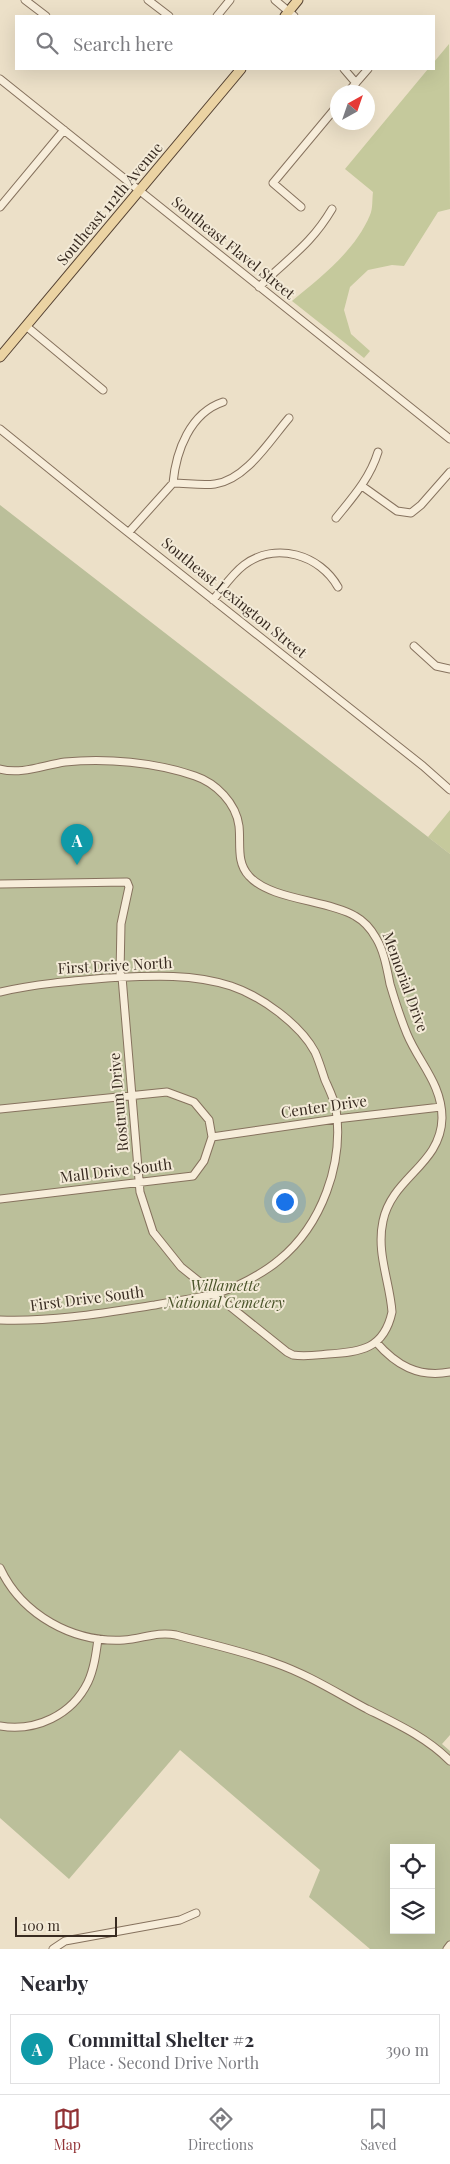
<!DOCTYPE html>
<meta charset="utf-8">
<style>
body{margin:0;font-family:"Playfair Display",serif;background:#f7f7f7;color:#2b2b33}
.controls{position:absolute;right:15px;bottom:15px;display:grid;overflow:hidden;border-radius:0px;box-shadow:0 5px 20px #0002}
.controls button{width:45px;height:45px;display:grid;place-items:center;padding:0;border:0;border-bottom:1px solid #e1e1e2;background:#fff;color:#2b2b33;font:25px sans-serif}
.compass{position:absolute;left:330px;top:85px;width:45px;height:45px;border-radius:50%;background:#fff;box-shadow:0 5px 20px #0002;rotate:40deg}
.scale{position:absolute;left:15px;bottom:12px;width:102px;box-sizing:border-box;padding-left:5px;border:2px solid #382b21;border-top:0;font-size:14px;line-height:18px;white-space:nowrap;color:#382b21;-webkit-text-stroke:4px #f3ead7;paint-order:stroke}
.you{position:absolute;left:284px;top:1201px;width:18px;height:18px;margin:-12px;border:4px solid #fff;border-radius:50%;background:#1a73e8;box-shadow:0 0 0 8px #1a73e833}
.badge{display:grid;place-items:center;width:32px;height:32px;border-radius:50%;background:#913235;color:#fff;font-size:16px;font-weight:700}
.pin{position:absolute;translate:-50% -41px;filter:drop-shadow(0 1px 2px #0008)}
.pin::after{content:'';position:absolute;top:26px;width:18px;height:15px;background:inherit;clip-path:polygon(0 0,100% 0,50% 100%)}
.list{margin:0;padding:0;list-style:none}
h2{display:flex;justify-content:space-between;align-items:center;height:65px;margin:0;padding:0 20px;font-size:21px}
h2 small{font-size:16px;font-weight:400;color:#7c7c81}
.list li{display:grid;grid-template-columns:32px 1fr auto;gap:15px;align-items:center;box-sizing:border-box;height:70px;margin:0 10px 10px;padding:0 10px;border:1px solid #e1e1e2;border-radius:0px}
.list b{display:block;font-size:19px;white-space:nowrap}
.list p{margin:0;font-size:16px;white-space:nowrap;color:#7c7c81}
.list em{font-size:16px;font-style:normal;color:#7c7c81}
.icon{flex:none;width:28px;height:28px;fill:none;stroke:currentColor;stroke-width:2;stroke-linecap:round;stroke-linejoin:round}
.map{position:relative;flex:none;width:450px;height:1949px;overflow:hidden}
.search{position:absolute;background:#fff;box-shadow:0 5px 20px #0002;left:15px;right:15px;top:15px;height:55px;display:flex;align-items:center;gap:12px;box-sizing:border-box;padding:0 18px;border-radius:0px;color:#7c7c81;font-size:19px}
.sheet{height:145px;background:#fff}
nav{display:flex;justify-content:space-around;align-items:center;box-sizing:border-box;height:70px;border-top:1px solid #e1e1e2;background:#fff;font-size:14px;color:#7c7c81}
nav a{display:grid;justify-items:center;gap:2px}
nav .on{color:#913235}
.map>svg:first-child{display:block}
.green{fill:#c5c99c}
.cemetery{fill:#bbbf9a;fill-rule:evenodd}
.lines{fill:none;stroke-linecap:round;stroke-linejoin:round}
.minor-casing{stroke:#86725e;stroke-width:9}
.major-casing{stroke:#544132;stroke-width:11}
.minor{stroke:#f7edda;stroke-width:7}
.major{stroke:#ebd3a3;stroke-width:9}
.labels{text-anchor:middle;stroke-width:4;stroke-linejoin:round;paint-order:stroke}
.street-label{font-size:15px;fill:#382b21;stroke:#f3ead7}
.park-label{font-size:15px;font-style:italic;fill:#495329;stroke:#f3ead7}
</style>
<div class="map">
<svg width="450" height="1949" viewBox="0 0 450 1949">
<rect width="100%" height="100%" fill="#ece0c8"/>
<path class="green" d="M449,44L450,209L438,212L404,266L392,265L368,270L350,287L344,310L351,334L370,351L364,358L292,301C321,277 355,251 370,215C373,209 372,199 373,192L345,169L428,69H434V62Z
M450,810V854L428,837Z"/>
<path class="cemetery" d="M0,505L450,854V1735L442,1744L450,1751V1949H370L309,1897L320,1870L180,1750L69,1879L0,1818ZM394,1848H431V1930H394Z"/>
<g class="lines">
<g class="minor-casing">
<path id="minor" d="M25,0L46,16
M148,0L169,16
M275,0L294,16
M217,16L230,0
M344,69L356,83
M0,79L450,439
M348,92L368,69
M0,207L64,130
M301,207L273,183L338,105
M259,287C288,258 310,246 332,209
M26,326L103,390
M0,429L115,522L423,766L450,790
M173,483C176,451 190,413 223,402
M362,486L397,511L411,513L421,505L450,472
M336,518C353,497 370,478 378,452
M129,532L173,483C186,483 202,486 215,484C246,480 270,440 289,418
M213,600C223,588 232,574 244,565C276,541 320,555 338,587
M414,646L436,666L450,669
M0,769C21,775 44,765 65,762C106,758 155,762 195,776C216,783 236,803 239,826C241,844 236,862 249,876C270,900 328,900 355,916C364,921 371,929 376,938C384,951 387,969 390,984C395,1001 400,1017 407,1034C419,1063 442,1084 442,1118C441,1165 392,1177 383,1221C376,1253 390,1282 392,1312C384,1349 361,1352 328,1354C317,1355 305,1357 293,1355L287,1352L181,1267L153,1232L140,1192L122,977L120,973L121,924L129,887L127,882L0,884
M0,992C35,984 71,981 107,978C149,976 190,973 231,986C261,996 300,1024 315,1052C319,1061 322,1071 325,1080C329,1089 334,1099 336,1109C344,1163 322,1225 279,1260C264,1273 234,1289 214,1294C195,1299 174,1301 155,1305C104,1313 51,1322 0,1320
M0,1109L167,1092L194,1102L209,1120L212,1137L204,1161L193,1176L0,1199
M212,1137L336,1119L441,1107
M376,1342C396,1365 418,1378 450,1372
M0,1568C22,1615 73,1643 124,1640C142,1639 157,1631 176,1635C209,1644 243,1651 275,1663C307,1674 337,1693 367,1709C397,1724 426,1737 450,1761
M0,1726C36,1732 72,1715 88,1682C94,1669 96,1654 98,1639
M53,1949L65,1941L180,1920L196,1913
M447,1949L450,1945"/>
</g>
<g class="major-casing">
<path id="major" d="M285,16L298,0
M0,357L241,69"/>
</g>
<use href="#minor" class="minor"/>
<use href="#major" class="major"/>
</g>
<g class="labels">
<g class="street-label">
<text transform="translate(110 204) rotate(-50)" y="5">Southeast 112th Avenue</text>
<text transform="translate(233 248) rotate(39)" y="5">Southeast Flavel Street</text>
<text transform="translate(234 598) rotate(39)" y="5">Southeast Lexington Street</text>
<text transform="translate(115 966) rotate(-3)" y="5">First Drive North</text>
<text transform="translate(405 982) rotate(70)" y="5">Memorial Drive</text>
<text transform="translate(119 1102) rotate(-95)" y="5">Rostrum Drive</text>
<text transform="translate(324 1107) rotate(-8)" y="5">Center Drive</text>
<text transform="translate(116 1171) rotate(-7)" y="5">Mall Drive South</text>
<text transform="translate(87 1299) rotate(-7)" y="5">First Drive South</text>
</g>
<g class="park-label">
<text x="225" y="1291">Willamette<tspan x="225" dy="17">National Cemetery</tspan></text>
</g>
</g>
</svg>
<div class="controls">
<button><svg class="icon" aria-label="locate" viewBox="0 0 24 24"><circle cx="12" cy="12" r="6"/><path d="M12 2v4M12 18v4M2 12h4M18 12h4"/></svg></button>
<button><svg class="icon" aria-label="layers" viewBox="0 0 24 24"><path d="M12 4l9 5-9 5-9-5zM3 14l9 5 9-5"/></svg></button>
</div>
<svg class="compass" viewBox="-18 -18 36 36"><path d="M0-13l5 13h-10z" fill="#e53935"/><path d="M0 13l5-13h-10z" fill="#7c7c81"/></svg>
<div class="scale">100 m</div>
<div class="you"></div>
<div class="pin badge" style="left:77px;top:865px;background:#0f9aa8">A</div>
<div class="search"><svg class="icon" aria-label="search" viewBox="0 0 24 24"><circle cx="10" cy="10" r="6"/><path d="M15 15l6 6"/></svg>Search here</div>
</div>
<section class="sheet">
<h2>Nearby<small></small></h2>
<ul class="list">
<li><span class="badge" style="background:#0f9aa8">A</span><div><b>Committal Shelter #2</b><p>Place · Second Drive North</p></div><em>390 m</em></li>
</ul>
</section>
<nav>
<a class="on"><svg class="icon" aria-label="map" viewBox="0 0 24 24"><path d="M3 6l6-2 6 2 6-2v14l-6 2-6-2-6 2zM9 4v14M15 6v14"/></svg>Map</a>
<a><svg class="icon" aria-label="directions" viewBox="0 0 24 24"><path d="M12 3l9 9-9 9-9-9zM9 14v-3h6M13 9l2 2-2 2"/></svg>Directions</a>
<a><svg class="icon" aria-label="saved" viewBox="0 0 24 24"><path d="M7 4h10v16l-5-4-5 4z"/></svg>Saved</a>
</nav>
